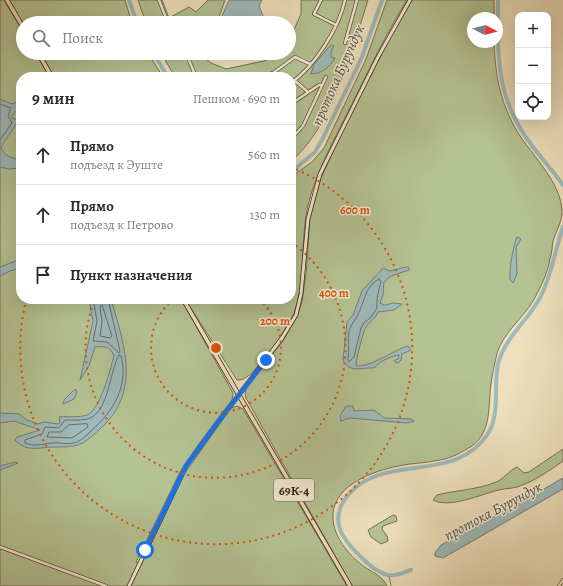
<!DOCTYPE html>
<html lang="ru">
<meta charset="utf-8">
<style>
body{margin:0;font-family:Alegreya,serif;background:#f2f2f3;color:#2b2b33}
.controls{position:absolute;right:12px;top:12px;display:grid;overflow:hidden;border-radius:8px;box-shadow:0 4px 16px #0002}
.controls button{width:36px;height:36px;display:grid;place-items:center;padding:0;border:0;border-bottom:1px solid #e1e1e2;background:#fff;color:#2b2b33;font:20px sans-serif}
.compass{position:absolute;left:467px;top:12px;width:36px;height:36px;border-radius:50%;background:#fff;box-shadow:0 4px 16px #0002;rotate:97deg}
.stop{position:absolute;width:12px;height:12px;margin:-9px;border:3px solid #1a73e8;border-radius:50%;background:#fff}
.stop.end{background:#1a73e8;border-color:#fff;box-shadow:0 1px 4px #0008}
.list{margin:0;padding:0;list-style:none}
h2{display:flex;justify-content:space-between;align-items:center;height:52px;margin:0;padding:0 16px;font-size:17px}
h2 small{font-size:13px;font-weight:400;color:#7c7c81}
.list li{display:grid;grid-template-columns:26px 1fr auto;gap:12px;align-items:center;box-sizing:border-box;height:60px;padding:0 16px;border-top:1px solid #e1e1e2}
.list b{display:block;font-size:15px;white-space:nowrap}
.list p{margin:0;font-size:13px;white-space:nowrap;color:#7c7c81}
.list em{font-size:13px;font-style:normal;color:#7c7c81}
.icon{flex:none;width:22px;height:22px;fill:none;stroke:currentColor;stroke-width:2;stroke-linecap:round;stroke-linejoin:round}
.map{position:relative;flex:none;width:563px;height:586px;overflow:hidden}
.search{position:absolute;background:#fff;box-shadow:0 4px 16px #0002;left:16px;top:16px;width:280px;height:44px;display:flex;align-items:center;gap:10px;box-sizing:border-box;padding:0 14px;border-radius:22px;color:#7c7c81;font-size:15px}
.panel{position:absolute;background:#fff;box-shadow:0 4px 16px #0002;left:16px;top:72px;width:280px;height:232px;border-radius:16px}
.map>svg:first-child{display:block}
.green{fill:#b5c393;stroke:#757254}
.water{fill:#9ebabb;stroke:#747d78}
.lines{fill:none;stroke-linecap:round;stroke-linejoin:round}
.shore{stroke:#6a6e68;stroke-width:1}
.stream{stroke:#747d78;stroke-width:1}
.river{stroke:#9ebabb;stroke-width:4}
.street-casing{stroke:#63513e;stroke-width:4}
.secondary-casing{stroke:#352114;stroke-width:4.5}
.primary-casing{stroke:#352114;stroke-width:5}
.street{stroke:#f4ebd3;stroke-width:2.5}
.secondary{stroke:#f4ebd3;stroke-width:3}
.primary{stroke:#eee0bc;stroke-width:3.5}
.route{stroke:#1a73e8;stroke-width:5}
.ring{fill:none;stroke:#d6530d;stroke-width:2;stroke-dasharray:2 4}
.labels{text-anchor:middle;stroke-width:3;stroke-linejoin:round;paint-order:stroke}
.shield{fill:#f4ebd3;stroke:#6e5e4d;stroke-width:1}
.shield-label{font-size:13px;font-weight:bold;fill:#352114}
.water-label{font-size:15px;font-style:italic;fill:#544f46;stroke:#f4ebd3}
.centre{fill:#d6530d;stroke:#f4ebd3;stroke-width:2}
.ring-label{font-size:12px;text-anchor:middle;font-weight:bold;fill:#d6530d;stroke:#f4ebd3;stroke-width:3;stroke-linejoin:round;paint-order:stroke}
</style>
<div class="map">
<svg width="563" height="586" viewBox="0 0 563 586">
<rect width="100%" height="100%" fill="#eee0bc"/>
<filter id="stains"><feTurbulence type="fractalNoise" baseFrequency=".005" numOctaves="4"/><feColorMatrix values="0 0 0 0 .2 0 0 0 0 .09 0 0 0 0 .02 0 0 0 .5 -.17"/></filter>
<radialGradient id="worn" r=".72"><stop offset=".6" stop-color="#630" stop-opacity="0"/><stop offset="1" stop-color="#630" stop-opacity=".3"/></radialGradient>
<path class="green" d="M0,0H4L23,32V53H35L50,77H21V299H181L233,393L232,400L201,441L180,472L136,562L141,565L185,473L231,408L237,406L243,409L347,586H0Z
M9,0H125L132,23L23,24Z
M138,0H162L169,18L189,7L196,12L208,0H225L217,23H146Z
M301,0H368C353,48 331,129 291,161V77H175L161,53H198L211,63L226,69L264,61L278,53H289V41L301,14Z
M387,0H407C386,34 368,71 350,108C334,140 317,170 308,205C300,239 306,282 294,313C288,327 252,384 237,380L185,299H291V177L312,162L324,148L366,59Z
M412,0H494V18H473V42H494C495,71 499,98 513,124C527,152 563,181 562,214C561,223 556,232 553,241C552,247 552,253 550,259C548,272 540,289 533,301C522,319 504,332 497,353C495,363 492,374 491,384C488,406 492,431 472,446C462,452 452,458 440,460C426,463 412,463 398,466C374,471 336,484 333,513C331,535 349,556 366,568C374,573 383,577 387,586H352L246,398L245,392L248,385L283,341L298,314L302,301L306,274L310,219L321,178L348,120L391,36Z
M40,53H148L163,77H54Z
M563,449V461C549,471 533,482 517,487C511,489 505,488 499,490C481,494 450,509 433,500L437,495C456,490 477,490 496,482C504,479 508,471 517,467L524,473L529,472Z
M393,515L396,516L397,521L383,526L382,529L387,536L388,541L381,544L371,537L368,530Z"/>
<path class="water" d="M229,0H262L259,6L266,23H219Z
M331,45L334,46L331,52V57L335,58C330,67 321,74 311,74L314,64Z
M0,99L12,104L21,101L20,106L12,116V118L18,120L17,123L1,147C4,156 12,159 21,159V168L9,169L0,167Z
M517,237L521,239L516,247L517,274L513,283L510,280C509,270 513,246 517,237Z
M21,259V268L10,271L0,276V267Z
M406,267H409V270L391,276L384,282L383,295L380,303L384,305L394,303L402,304L394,310L378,312C374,321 370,321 366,327C363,332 356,360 356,365C366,370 396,349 408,346L411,350L402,354L401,360L398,363L395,362V360L398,359L399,355C388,357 381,361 374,368C362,367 350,374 343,360L347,322L353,315L362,291L383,268L390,271Z
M89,299H111C124,345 142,391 100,429C81,446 80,447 54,447C40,447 26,453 15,440L17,437L40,430L14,421L0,423V413L19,414L27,420L38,424L44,422L58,424L60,423L59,417C68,416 79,418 87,415C100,410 111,368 114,355C108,346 105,346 95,347L89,366L80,380L93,321Z
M75,389L77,392L74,399L63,404L64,400Z
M346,406H353L354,411L374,410L384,418L411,419L414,421L407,423L350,418L341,421L340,416Z
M15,462L18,463L0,470V466Z
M563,478V489L443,558L435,556V553L441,545L518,504Z"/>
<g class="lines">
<path class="shore" d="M0,104L11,108L8,116L12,123L0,140
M379,279L381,282C379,288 376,302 377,308L370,318L364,323L361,328L354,357L349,362L348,359C350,350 347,341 349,331C351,325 353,323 356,318C365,304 363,288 379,279Z
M93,299L97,321L93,341L107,342L119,353L120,351L108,299
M102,305L112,336L110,338L100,336L102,322L100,307Z
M119,355L121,356C129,386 113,412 91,431C86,436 80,442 73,443C66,445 59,442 52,443C43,444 33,447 25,443V440L42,434L45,427L59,428L65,420C72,420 83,421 90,418C109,410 110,370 119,355Z
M87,424L88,427L72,438L47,437L49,432H61L69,425Z"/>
<path class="stream" d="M389,575L391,586"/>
<path class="river" d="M129,0L137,23
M498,0C498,59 495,98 533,147C543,160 554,172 563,185
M153,53L168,77
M291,172L315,152L323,138L362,57L382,0
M411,570C404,572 396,577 388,575C378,573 368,564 361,557C341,538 327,518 350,493C386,453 454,484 487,435C501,415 493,387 498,364C505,337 528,321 541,296C552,274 555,250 563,227"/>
<g class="street-casing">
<path id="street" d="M159,0L168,23
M321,0L314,14L336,25
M209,23L215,18
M345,43L357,0
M186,53L196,77
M260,77L273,73L295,57L310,64
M294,80L308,92
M291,83C315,66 339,28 345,0
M291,104L319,85H322
M291,139L303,126L326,77
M0,547L106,586
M559,586L563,580"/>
</g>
<g class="secondary-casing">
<path id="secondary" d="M129,586L186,466L218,422L282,338L296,315L301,294L308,219L320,174L378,57L410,0"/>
</g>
<g class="primary-casing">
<path id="primary" d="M7,0L23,27
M38,53L52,77
M183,299L350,586"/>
</g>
<use href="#street" class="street"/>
<use href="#secondary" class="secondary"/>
<use href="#primary" class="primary"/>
</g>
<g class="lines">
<path class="route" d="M145,550L186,466L218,422L266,360"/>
</g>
<g class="ring">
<path d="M259 299A65 65 0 1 1 173 299"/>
<path d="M291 242A130 130 0 1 1 95 299"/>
<path d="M291 167A196 196 0 1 1 26 301"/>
</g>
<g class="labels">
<rect class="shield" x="274" y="479" width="40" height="22" rx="3"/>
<g class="shield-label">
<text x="294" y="495">69К-4</text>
</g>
<g class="water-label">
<text transform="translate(338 75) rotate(-66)" y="5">протока Бурундук</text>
<text transform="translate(493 511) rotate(-28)" y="5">протока Бурундук</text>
</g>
</g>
<circle cx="216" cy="348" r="6" class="centre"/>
<g class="ring-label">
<text x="355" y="214">600 m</text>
<text x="334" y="297">400 m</text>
<text x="275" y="325">200 m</text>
</g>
<rect width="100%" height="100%" filter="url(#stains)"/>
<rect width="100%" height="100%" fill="url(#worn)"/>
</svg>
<div class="controls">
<button>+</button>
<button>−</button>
<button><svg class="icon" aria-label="locate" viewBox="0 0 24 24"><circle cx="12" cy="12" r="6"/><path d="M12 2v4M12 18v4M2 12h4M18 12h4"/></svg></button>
</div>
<svg class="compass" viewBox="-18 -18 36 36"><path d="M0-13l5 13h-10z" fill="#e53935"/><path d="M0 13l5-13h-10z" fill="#7c7c81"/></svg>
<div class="stop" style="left:145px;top:550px"></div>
<div class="stop end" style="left:266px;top:360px"></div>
<div class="search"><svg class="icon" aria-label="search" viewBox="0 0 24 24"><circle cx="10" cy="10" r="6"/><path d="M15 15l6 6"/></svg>Поиск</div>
<section class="panel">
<h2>9 мин<small>Пешком · 690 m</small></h2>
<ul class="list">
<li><svg class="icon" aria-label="ahead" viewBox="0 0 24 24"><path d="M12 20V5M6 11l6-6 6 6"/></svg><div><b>Прямо</b><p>подъезд к Эуште</p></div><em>560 m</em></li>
<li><svg class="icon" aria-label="ahead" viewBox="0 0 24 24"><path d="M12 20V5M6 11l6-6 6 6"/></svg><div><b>Прямо</b><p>подъезд к Петрово</p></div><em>130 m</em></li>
<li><svg class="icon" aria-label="arrive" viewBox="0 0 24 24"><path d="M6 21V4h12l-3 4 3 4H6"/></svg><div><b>Пункт назначения</b></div></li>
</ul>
</section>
</div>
